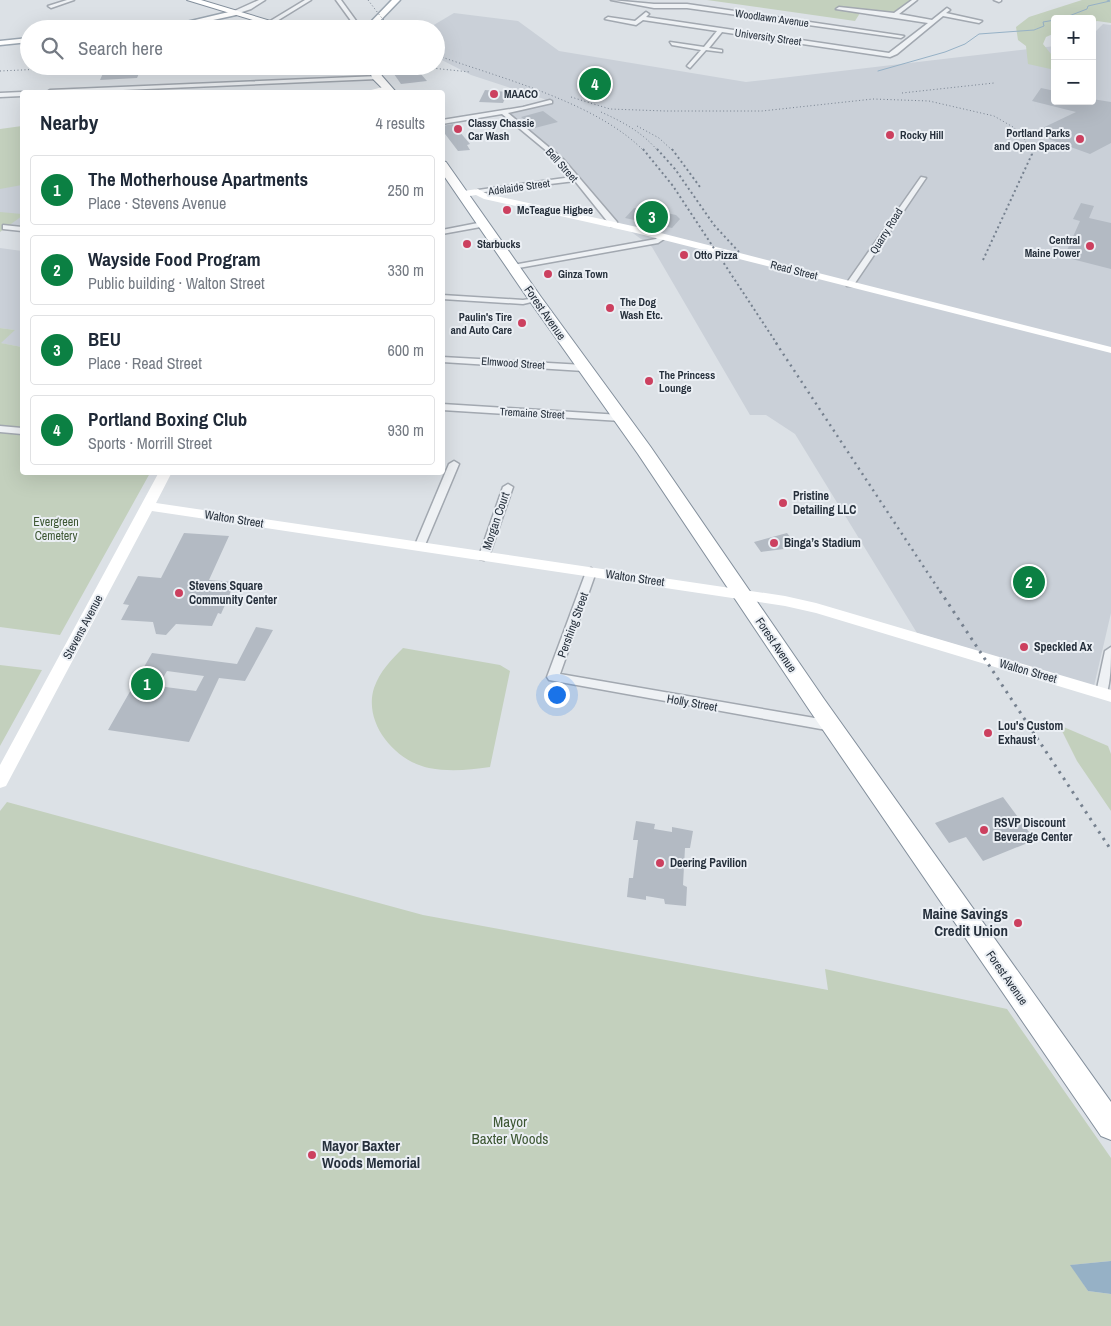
<!DOCTYPE html>
<meta charset="utf-8">
<style>
body{margin:0;font-family:"Archivo Narrow",sans-serif;background:#f2f2f3;color:#1f2937}
.controls{position:absolute;right:15px;top:15px;display:grid;overflow:hidden;border-radius:5px;box-shadow:0 5px 20px #0002}
.controls button{width:45px;height:45px;display:grid;place-items:center;padding:0;border:0;border-bottom:1px solid #e0e1e3;background:#fff;color:#1f2937;font:25px sans-serif}
.you{position:absolute;left:556px;top:694px;width:18px;height:18px;margin:-12px;border:4px solid #fff;border-radius:50%;background:#1a73e8;box-shadow:0 0 0 8px #1a73e833}
.badge{display:grid;place-items:center;width:32px;height:32px;border-radius:50%;background:#0b8043;color:#fff;font-size:16px;font-weight:700}
.pin{position:absolute;translate:-50% -50%;border:2px solid #fff;box-shadow:0 1px 5px #0006}
.list{margin:0;padding:0;list-style:none}
h2{display:flex;justify-content:space-between;align-items:center;height:65px;margin:0;padding:0 20px;font-size:21px}
h2 small{font-size:16px;font-weight:400;color:#747a83}
.list li{display:grid;grid-template-columns:32px 1fr auto;gap:15px;align-items:center;box-sizing:border-box;height:70px;margin:0 10px 10px;padding:0 10px;border:1px solid #e0e1e3;border-radius:5px}
.list b{display:block;font-size:19px;white-space:nowrap}
.list p{margin:0;font-size:16px;white-space:nowrap;color:#747a83}
.list em{font-size:16px;font-style:normal;color:#747a83}
.icon{flex:none;width:28px;height:28px;fill:none;stroke:currentColor;stroke-width:2;stroke-linecap:round;stroke-linejoin:round}
.map{position:relative;flex:none;width:1111px;height:1326px;overflow:hidden}
.search{position:absolute;background:#fff;box-shadow:0 5px 20px #0002;left:20px;top:20px;width:425px;height:55px;display:flex;align-items:center;gap:12px;box-sizing:border-box;padding:0 18px;border-radius:28px;color:#747a83;font-size:19px}
.panel{position:absolute;background:#fff;box-shadow:0 5px 20px #0002;left:20px;top:90px;width:425px;height:385px;border-radius:5px}
.map>svg:first-child{display:block}
.built{fill:#cad0d8}
.green{fill:#c3d0bd}
.water{fill:#96b1c6}
.lines{fill:none;stroke-linecap:round;stroke-linejoin:round}
.stream{stroke:#96b1c6;stroke-width:1}
.building{fill:#b3bac3;fill-rule:evenodd}
.street-casing{stroke:#a2a8b0;stroke-width:3}
.primary-casing{stroke:#9ba6b1;stroke-width:3}
.highway-casing{stroke:#838f9c;stroke-width:2}
.street{fill:#eef1f4;fill-rule:evenodd}
.secondary{fill:#fff;fill-rule:evenodd}
.primary{fill:#fff;fill-rule:evenodd}
.highway{fill:#fff;fill-rule:evenodd}
.rail-far3{stroke:#76818f;stroke-width:1;stroke-dasharray:1 2.5;stroke-linecap:butt}
.rail-far2{stroke:#76818f;stroke-width:2;stroke-dasharray:2 3;stroke-linecap:butt}
.rail-far1{stroke:#76818f;stroke-width:2.5;stroke-dasharray:2 4.5;stroke-linecap:butt}
.rail{stroke:#76818f;stroke-width:3;stroke-dasharray:2.5 5.5;stroke-linecap:butt}
.poi-dot{fill:#cc405f;stroke:#ebeff4;stroke-width:2}
.labels{text-anchor:middle;stroke-width:4;stroke-linejoin:round;paint-order:stroke}
.far-street-label{font-size:11px;fill:#26303c;stroke:#ebeff4}
.far-poi-label{font-size:11px;font-weight:bold;fill:#26303c;stroke:#ebeff4;text-anchor:start}
.street-label{font-size:12px;fill:#26303c;stroke:#ebeff4}
.poi-label{font-size:12px;font-weight:bold;fill:#26303c;stroke:#ebeff4;text-anchor:start}
.park-label{font-size:12px;fill:#3d5733;stroke:#ebeff4}
.near-poi-label{font-size:15px;font-weight:bold;fill:#26303c;stroke:#ebeff4;text-anchor:end}
.near-park-label{font-size:15px;fill:#3d5733;stroke:#ebeff4}
</style>
<div class="map">
<svg width="1111" height="1326" viewBox="0 0 1111 1326">
<rect width="100%" height="100%" fill="#dce1e6"/>
<path class="built" d="M454,13L518,21L559,51L746,82L1055,46V101H1092V35L1103,24L1111,25V613L1094,686L917,633L795,434L766,415H750L652,247L619,223L566,160L505,110L547,100L471,75L436,57V29H427Z
M22,129V227L8,226L3,230H0V131Z
M0,248L22,251V347L0,343L14,330L0,328Z"/>
<path class="green" d="M707,0H911L894,13L837,9L860,13L855,21Z
M1082,0H1111V23L1097,21L1092,23V19H1055V33L1046,37L1043,44L1055,59V70L1028,64L1026,46L1018,40L1016,27L1029,17Z
M22,126V185L0,189V129Z
M0,212L22,214V216L0,232Z
M0,328L15,330L1,343L22,347V472L150,473L60,635L0,627Z
M403,648L500,665L510,671L490,767C469,770 450,772 429,768C395,761 363,723 374,688C380,671 391,660 403,648Z
M0,665L42,670L0,746Z
M1059,725L1108,746L1111,754V811L1077,761Z
M7,802L423,915L828,990L825,969L1007,1009L1111,1158V1261L1071,1265L1088,1291L1111,1294V1326H0V811Z"/>
<path class="water" d="M1111,1261V1294L1088,1291L1070,1265Z"/>
<g class="lines">
<path class="stream" d="M1061,19L1087,9L1088,6L1110,1L1107,0
M878,71L945,52L965,44L979,34L1034,30L1044,26L1043,22L1055,20"/>
</g>
<path class="building" d="M389,67L421,69L420,73L427,81L401,84Z
M141,69L137,78L100,80L104,71Z
M1041,88L1055,91V101H1092V99L1111,102V143L1090,154L1032,133L1076,112L1032,101Z
M485,90L508,92L503,103L479,102Z
M543,111L558,122L535,128L521,117Z
M453,124L470,144L467,145L470,150L458,151L442,130V126Z
M1081,203L1094,206L1089,218L1111,223V269L1064,257L1080,221L1073,219Z
M634,208L651,212L653,210L676,215L680,219L672,228L625,218Z
M184,533L229,536L209,580L235,582L221,614L218,613L212,626L176,624L166,635L156,634L153,622L121,620L129,605L123,604L138,576L161,578Z
M787,533L795,543L783,547L784,549L761,552L754,542Z
M256,627L273,630L245,681L219,678L189,742L108,730L152,653L237,664ZM167,671L204,676L196,691L158,686Z
M1003,797L1035,840L983,861L966,837L949,843L935,823Z
M636,821L655,824L654,829L672,832V827L693,831L690,848H685L683,885L687,887L686,906L665,904L664,899L646,896V900L627,897L629,878H633L638,840H633Z"/>
<g class="lines">
<g class="street-casing">
<path id="street" d="M67,0H74L51,8L48,6Z
M259,0H265L251,9L233,15L230,13Z
M305,0H311L272,24L267,23Z
M336,0H341L362,29H357Z
M611,0L654,4H687L904,36L901,38L687,8H654Z
M912,0H917L899,14L932,20L947,8L950,10L946,13L982,21L979,23L943,16L897,54L890,57L722,32L709,48L722,50V52L706,50L690,68L687,66L701,50L672,45L670,42L704,47L717,31L643,20L636,25L605,19L608,17L635,21L646,12L649,14L646,17L889,53L928,23L836,9L839,7L894,13Z
M994,0H1001V1L999,2Z
M379,76L377,79L77,92H47L50,90Z
M22,92V96L0,97V93Z
M550,100L552,101V103L508,113L564,160L617,222V226H611L575,181L476,193V191L478,190L572,177L560,162L502,114L442,124V120L523,107Z
M921,177L926,178L853,286H847L846,284Z
M483,222L487,224L486,226L442,234V230Z
M3,225L22,227V231L3,229Z
M660,235L667,237L658,243L513,269L509,267L513,265L656,239Z
M442,295L523,300L536,298L540,300L523,304L442,299Z
M442,357L584,365L588,368L584,371L442,362Z
M442,404L621,415L625,418L621,421L442,410Z
M0,426L22,428V434L0,432Z
M454,461L459,464L425,545L420,549L416,548L415,545L449,464Z
M508,484L513,487L489,556L484,560L480,559L479,556L503,487Z
M591,568L596,572L560,674L832,721L836,723L838,726L836,729L832,731L549,680L547,677L586,572Z
M1111,647C1111,663 1111,681 1106,696H1098L1096,693L1105,651Z"/>
</g>
<g class="primary-casing">
<path id="primary" d="M392,0H400L372,29H364Z
M233,11L237,13L236,15L172,29H157Z
M29,38V42L0,45V41Z"/>
</g>
<g class="highway-casing">
<path id="highway" d="M187,0H201L297,29H282Z
M367,66H377L382,76L396,92H386L373,79Z
M442,161L446,162L541,297L650,446L824,699L1111,1102V1140L1101,1136L810,711L638,454L531,303L442,173Z"/>
</g>
<use href="#street" class="street"/>
<path class="secondary" d="M387,86H390V90L376,92H363Z
M478,189L487,194L637,227L1111,347V353L636,233L484,199L476,195L463,197L458,194L463,191Z
M159,472H172L156,503L785,596L816,603L1111,690V702L816,613L785,606L152,511L6,786L0,788V765Z"/>
<use href="#primary" class="primary"/>
<use href="#highway" class="highway"/>
<path class="rail-far3" d="M368,0L381,17L394,29
M436,55C500,78 596,102 644,151
M412,66L470,72
M0,71L107,66
M255,71L311,66
M902,93L994,83
M571,97L610,109L665,111H762L873,99L929,101L994,116L1013,127L1022,135L1031,151
M601,112C623,122 642,132 658,151
M637,126L659,138L673,151"/>
<path class="rail-far2" d="M643,149L673,186L777,344
M657,149L675,169L714,225L739,252
M672,149L700,187
M983,260L1032,154L1030,149"/>
<path class="rail-far1" d="M776,343L941,593"/>
<path class="rail" d="M940,591L1111,850"/>
</g>
<g class="poi-dot">
<circle cx="494" cy="94" r="5"/>
<circle cx="458" cy="129" r="5"/>
<circle cx="890" cy="135" r="5"/>
<circle cx="1080" cy="139" r="5"/>
<circle cx="507" cy="210" r="5"/>
<circle cx="467" cy="244" r="5"/>
<circle cx="1090" cy="246" r="5"/>
<circle cx="684" cy="255" r="5"/>
<circle cx="548" cy="274" r="5"/>
<circle cx="610" cy="308" r="5"/>
<circle cx="522" cy="323" r="5"/>
<circle cx="649" cy="381" r="5"/>
<circle cx="783" cy="503" r="5"/>
<circle cx="774" cy="543" r="5"/>
<circle cx="179" cy="593" r="5"/>
<circle cx="1024" cy="647" r="5"/>
<circle cx="988" cy="733" r="5"/>
<circle cx="984" cy="830" r="5"/>
<circle cx="660" cy="863" r="5"/>
<circle cx="1018" cy="923" r="5"/>
<circle cx="312" cy="1155" r="5"/>
</g>
<g class="labels">
<g class="far-street-label">
<text transform="translate(772 18) rotate(8)" y="4">Woodlawn Avenue</text>
<text transform="translate(768 37) rotate(8)" y="4">University Street</text>
<text transform="translate(562 165) rotate(48)" y="4">Bell Street</text>
<text transform="translate(519 187) rotate(-8)" y="4">Adelaide Street</text>
<text transform="translate(886 231) rotate(-58)" y="4">Quarry Road</text>
<text transform="translate(794 270) rotate(14)" y="4">Read Street</text>
<text transform="translate(513 363) rotate(4)" y="4">Elmwood Street</text>
<text transform="translate(532 413) rotate(3)" y="4">Tremaine Street</text>
</g>
<g class="far-poi-label">
<text x="504" y="98">MAACO</text>
<text x="468" y="127">Classy Chassie<tspan x="468" dy="13">Car Wash</tspan></text>
<text x="1070" y="137" text-anchor="end">Portland Parks<tspan x="1070" dy="13">and Open Spaces</tspan></text>
<text x="900" y="139">Rocky Hill</text>
<text x="517" y="214">McTeague Higbee</text>
<text x="1080" y="244" text-anchor="end">Central<tspan x="1080" dy="13">Maine Power</tspan></text>
<text x="477" y="248">Starbucks</text>
<text x="694" y="259">Otto Pizza</text>
<text x="558" y="278">Ginza Town</text>
<text x="620" y="306">The Dog<tspan x="620" dy="13">Wash Etc.</tspan></text>
<text x="512" y="321" text-anchor="end">Paulin's Tire<tspan x="512" dy="13">and Auto Care</tspan></text>
<text x="659" y="379">The Princess<tspan x="659" dy="13">Lounge</tspan></text>
</g>
<g class="street-label">
<text transform="translate(545 313) rotate(55)" y="4">Forest Avenue</text>
<text transform="translate(234 519) rotate(9)" y="4">Walton Street</text>
<text transform="translate(496 521) rotate(-71)" y="4">Morgan Court</text>
<text transform="translate(635 578) rotate(8)" y="4">Walton Street</text>
<text transform="translate(573 625) rotate(-70)" y="4">Pershing Street</text>
<text transform="translate(83 627) rotate(-62)" y="4">Stevens Avenue</text>
<text transform="translate(776 645) rotate(56)" y="4">Forest Avenue</text>
<text transform="translate(1028 671) rotate(16)" y="4">Walton Street</text>
<text transform="translate(692 703) rotate(10)" y="4">Holly Street</text>
<text transform="translate(1007 978) rotate(55)" y="4">Forest Avenue</text>
</g>
<g class="poi-label">
<text x="793" y="500">Pristine<tspan x="793" dy="14">Detailing LLC</tspan></text>
<text x="784" y="547">Binga’s Stadium</text>
<text x="189" y="590">Stevens Square<tspan x="189" dy="14">Community Center</tspan></text>
<text x="1034" y="651">Speckled Ax</text>
<text x="998" y="730">Lou's Custom<tspan x="998" dy="14">Exhaust</tspan></text>
<text x="994" y="827">RSVP Discount<tspan x="994" dy="14">Beverage Center</tspan></text>
<text x="670" y="867">Deering Pavilion</text>
</g>
<g class="park-label">
<text x="56" y="526">Evergreen<tspan x="56" dy="14">Cemetery</tspan></text>
</g>
<g class="near-poi-label">
<text x="1008" y="919">Maine Savings<tspan x="1008" dy="17">Credit Union</tspan></text>
<text x="322" y="1151" text-anchor="start">Mayor Baxter<tspan x="322" dy="17">Woods Memorial</tspan></text>
</g>
<g class="near-park-label">
<text x="510" y="1127">Mayor<tspan x="510" dy="17">Baxter Woods</tspan></text>
</g>
</g>
</svg>
<div class="controls">
<button>+</button>
<button>−</button>
</div>
<div class="you"></div>
<div class="pin badge" style="left:147px;top:684px">1</div>
<div class="pin badge" style="left:1029px;top:582px">2</div>
<div class="pin badge" style="left:652px;top:217px">3</div>
<div class="pin badge" style="left:595px;top:84px">4</div>
<div class="search"><svg class="icon" aria-label="search" viewBox="0 0 24 24"><circle cx="10" cy="10" r="6"/><path d="M15 15l6 6"/></svg>Search here</div>
<section class="panel">
<h2>Nearby<small>4 results</small></h2>
<ul class="list">
<li><span class="badge">1</span><div><b>The Motherhouse Apartments</b><p>Place · Stevens Avenue</p></div><em>250 m</em></li>
<li><span class="badge">2</span><div><b>Wayside Food Program</b><p>Public building · Walton Street</p></div><em>330 m</em></li>
<li><span class="badge">3</span><div><b>BEU</b><p>Place · Read Street</p></div><em>600 m</em></li>
<li><span class="badge">4</span><div><b>Portland Boxing Club</b><p>Sports · Morrill Street</p></div><em>930 m</em></li>
</ul>
</section>
</div>
